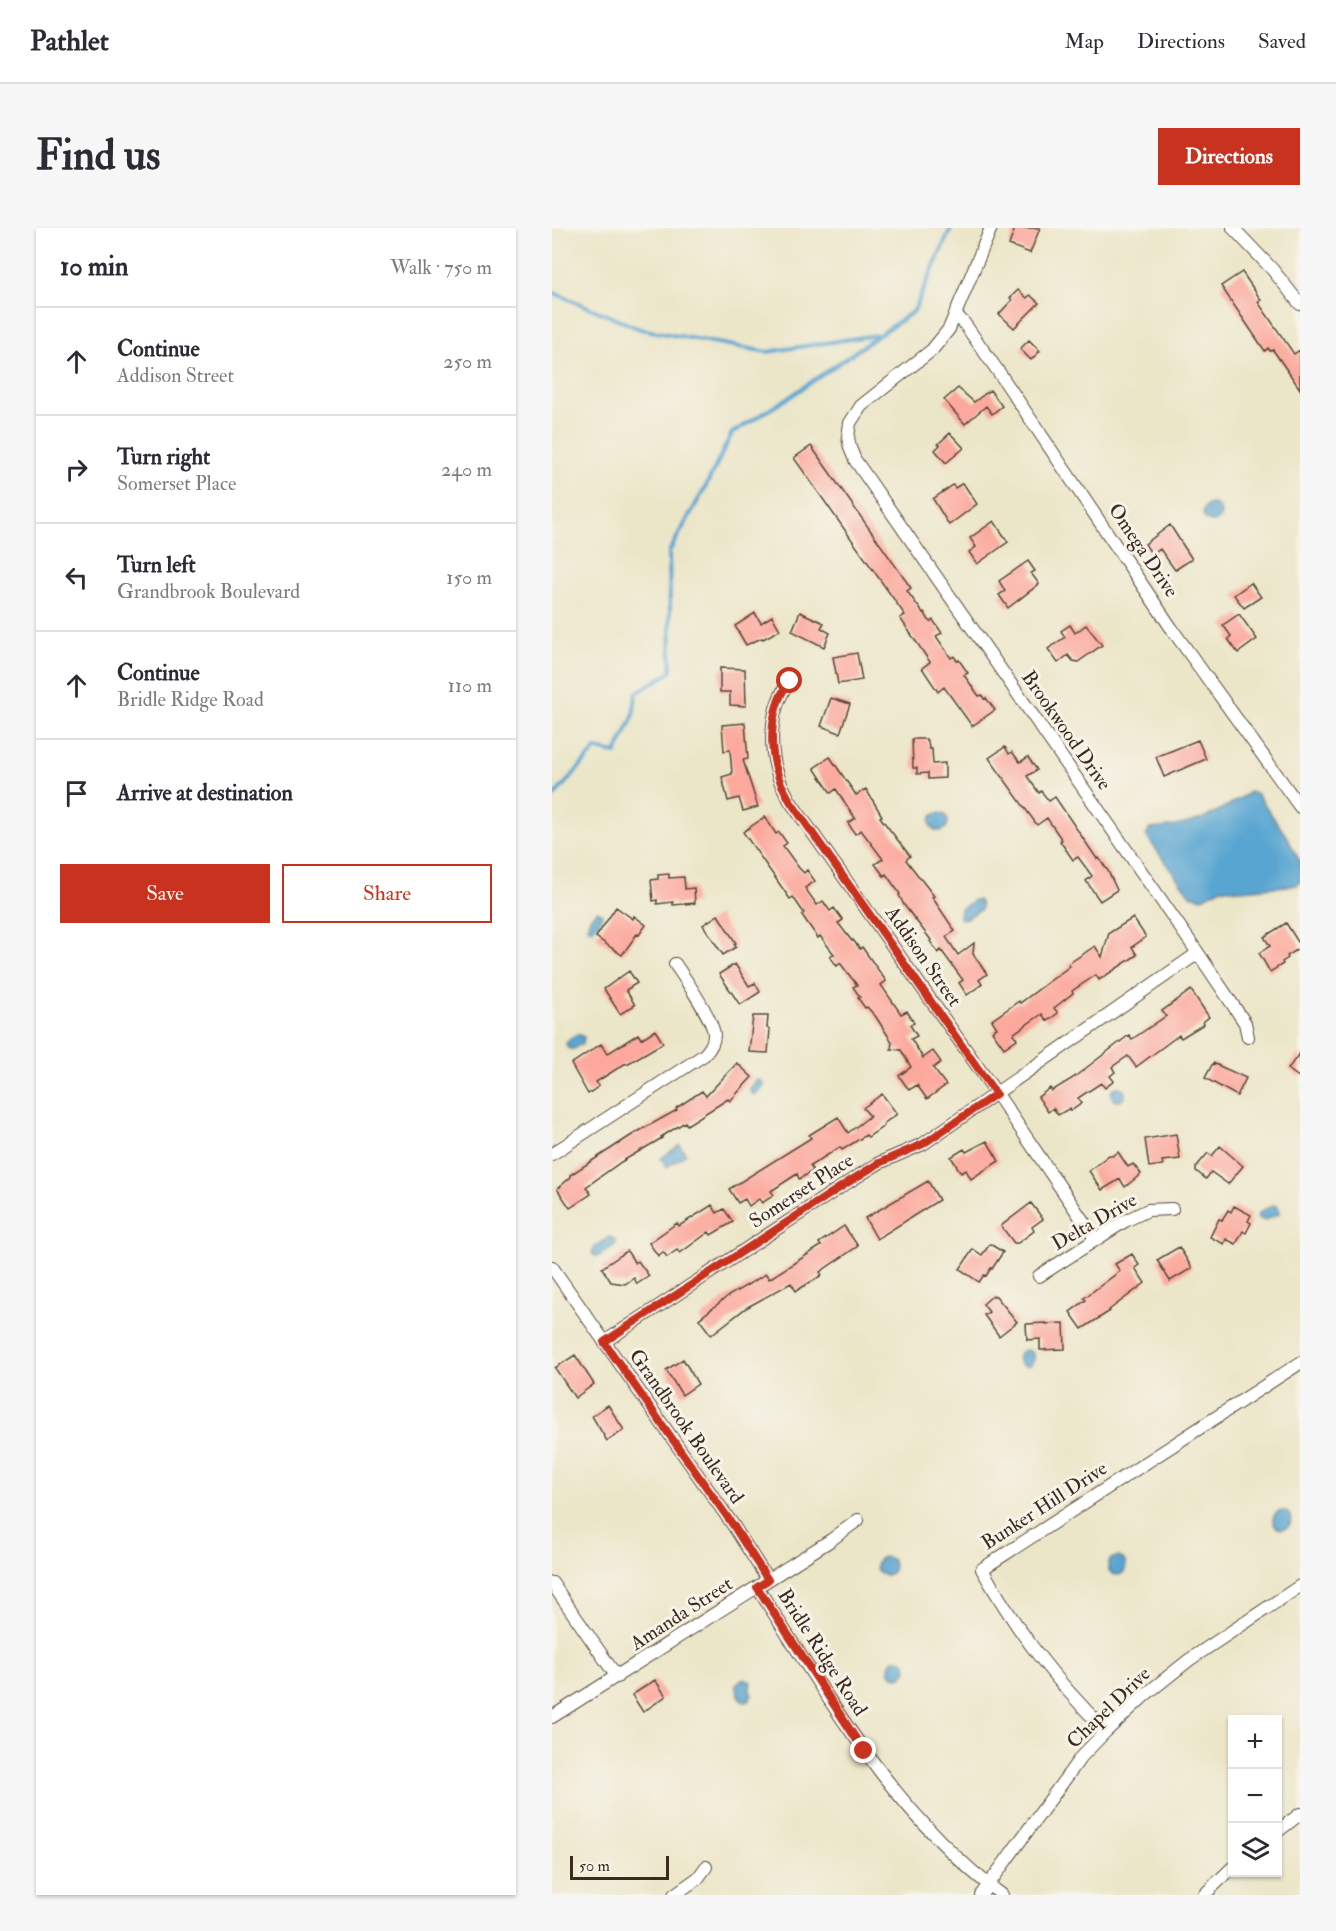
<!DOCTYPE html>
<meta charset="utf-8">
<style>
body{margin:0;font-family:"IM FELL Double Pica",serif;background:#f7f7f7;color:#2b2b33}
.controls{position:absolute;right:18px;bottom:18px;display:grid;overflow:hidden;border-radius:0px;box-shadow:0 2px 4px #0004}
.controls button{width:54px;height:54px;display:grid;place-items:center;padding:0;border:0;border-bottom:2px solid #e1e1e2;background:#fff;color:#2b2b33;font:30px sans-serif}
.scale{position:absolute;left:18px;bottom:15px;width:99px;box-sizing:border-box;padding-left:6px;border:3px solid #3b2a1e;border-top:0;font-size:16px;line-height:21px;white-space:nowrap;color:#3b2a1e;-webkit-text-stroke:4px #f7f3e8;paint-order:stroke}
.stop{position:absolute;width:18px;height:18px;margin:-14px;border:4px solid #c8321e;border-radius:50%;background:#fff}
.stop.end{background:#c8321e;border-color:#fff;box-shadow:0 2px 6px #0008}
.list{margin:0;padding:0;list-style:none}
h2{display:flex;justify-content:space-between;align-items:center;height:78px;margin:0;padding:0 24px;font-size:26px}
h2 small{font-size:20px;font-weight:400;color:#7c7c81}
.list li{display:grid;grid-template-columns:39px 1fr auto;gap:18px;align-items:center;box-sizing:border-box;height:108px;padding:0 24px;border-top:2px solid #e1e1e2}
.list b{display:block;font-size:22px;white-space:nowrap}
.list p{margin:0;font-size:20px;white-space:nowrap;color:#7c7c81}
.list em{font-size:20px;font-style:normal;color:#7c7c81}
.actions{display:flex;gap:12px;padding:18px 24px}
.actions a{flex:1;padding:14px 0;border:2px solid #c8321e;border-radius:0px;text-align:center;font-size:21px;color:#c8321e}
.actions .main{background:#c8321e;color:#fff}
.icon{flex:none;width:33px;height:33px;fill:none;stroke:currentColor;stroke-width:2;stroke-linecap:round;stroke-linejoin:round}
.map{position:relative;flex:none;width:748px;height:1667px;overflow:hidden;border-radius:0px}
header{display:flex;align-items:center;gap:36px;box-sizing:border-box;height:84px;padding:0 30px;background:#fff;border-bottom:2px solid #e1e1e2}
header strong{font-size:28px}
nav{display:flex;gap:33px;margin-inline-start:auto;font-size:21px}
.intro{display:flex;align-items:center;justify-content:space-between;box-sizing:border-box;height:144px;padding:0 36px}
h1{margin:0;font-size:42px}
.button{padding:15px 27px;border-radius:0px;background:#c8321e;color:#fff;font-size:21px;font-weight:700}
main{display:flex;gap:36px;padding:0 36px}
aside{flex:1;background:#fff;border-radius:0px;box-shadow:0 2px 4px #0004}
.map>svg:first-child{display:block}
.water{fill:#58a5d1;stroke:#4a6878;stroke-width:1.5}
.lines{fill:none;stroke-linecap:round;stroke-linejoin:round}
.stream{stroke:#58a5d1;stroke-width:4}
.building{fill:#fca89c}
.minor-casing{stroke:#564638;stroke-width:14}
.minor{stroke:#fff;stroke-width:12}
.route{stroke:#c8321e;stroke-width:8}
.labels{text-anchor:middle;stroke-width:6;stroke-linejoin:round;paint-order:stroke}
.street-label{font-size:20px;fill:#3b2a1e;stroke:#f7f3e8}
</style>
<header>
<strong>Pathlet</strong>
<nav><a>Map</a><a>Directions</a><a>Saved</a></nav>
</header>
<div class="intro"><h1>Find us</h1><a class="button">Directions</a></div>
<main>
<aside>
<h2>10 min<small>Walk · 750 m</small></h2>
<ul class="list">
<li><svg class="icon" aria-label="ahead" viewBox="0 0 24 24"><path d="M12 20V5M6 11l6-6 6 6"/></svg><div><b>Continue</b><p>Addison Street</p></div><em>250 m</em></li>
<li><svg class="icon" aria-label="right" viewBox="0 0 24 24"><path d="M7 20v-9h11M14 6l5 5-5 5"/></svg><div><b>Turn right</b><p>Somerset Place</p></div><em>240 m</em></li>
<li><svg class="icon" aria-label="left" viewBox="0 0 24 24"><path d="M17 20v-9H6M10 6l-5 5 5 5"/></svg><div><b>Turn left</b><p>Grandbrook Boulevard</p></div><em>150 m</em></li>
<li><svg class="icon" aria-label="ahead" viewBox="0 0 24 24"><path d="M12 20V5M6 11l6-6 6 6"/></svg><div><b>Continue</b><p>Bridle Ridge Road</p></div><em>110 m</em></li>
<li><svg class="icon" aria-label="arrive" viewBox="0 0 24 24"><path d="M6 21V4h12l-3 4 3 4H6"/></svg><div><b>Arrive at destination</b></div></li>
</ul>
<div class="actions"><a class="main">Save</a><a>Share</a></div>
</aside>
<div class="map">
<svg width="748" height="1667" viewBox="0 0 748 1667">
<rect width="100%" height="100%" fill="#f7f3e8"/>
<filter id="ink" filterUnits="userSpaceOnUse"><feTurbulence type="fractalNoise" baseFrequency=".0167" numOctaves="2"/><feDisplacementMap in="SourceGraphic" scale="12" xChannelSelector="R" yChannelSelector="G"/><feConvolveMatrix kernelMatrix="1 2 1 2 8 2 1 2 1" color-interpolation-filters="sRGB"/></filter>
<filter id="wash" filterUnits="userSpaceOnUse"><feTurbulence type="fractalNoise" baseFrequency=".008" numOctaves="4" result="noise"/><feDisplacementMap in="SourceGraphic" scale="24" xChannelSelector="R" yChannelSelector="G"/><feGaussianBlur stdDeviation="1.35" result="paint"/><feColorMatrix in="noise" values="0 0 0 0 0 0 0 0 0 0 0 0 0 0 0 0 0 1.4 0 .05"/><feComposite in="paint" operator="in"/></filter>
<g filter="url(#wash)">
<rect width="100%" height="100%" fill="#ece6c9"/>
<path class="water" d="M651 285a9 9 0 1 1 18 0a9 9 0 1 1-18 0Z
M698,564L705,566L735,609L748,634V654L745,657L689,662L670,660L651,670L638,667L594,608L597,601C641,598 661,588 698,564Z
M378 594a9 9 0 1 1 18 0a9 9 0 1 1-18 0Z
M422,672H426L429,676V681L415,690L409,691L407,687L408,682Z
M45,683L50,686L46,696L40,702L35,699L38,690Z
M25,806L32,809L31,815L22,821H17L14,816L16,812Z
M204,852H209L212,856L211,859L202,867L197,862Z
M559 866a7 7 0 1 1 14 0a7 7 0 1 1-14 0Z
M128,917L134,926L115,939L109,930Z
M722,977L727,980V986L713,992L707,991L705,988L709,983Z
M57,1009L61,1010L64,1014L63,1017L48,1028H43L40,1025L42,1020Z
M466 1130a8 8 0 1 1 16 0a8 8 0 1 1-16 0Z
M721 1292a9 9 0 1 1 18 0a9 9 0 1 1-18 0Z
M556 1338a9 9 0 1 1 18 0a9 9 0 1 1-18 0Z
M324 1338a9 9 0 1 1 18 0a9 9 0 1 1-18 0Z
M337 1440a9 9 0 1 1 18 0a9 9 0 1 1-18 0Z
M193,1450L199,1454L198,1464L200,1466L197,1473H191L188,1470L184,1457L190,1451Z"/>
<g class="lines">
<path class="stream" d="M0,64L88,101L215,124L324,107
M0,570L44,521L64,525L81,489L84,465L119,444L117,324L153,260L180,205L239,168L362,83L399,0"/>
</g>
<g id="blocks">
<path class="building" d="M463,0H488L478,25L457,17Z
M690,44L709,72L706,74L742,126L748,122V161L721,122L718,123L716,120L713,123L669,58Z
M466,62L475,70L478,67L487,75L462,100L447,86L460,72L458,70Z
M477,112L488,123L479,132L468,121Z
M406,160L422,174L438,162L450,178L440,186L434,178L413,196L392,172Z
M398,205L412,220L394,235L383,222L388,217L386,216Z
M259,218L359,360L355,363L371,385L372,384L378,394L381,392L390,405L384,408L399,430L402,428L405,433L407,432L416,445L412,447L427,468L430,467L432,471L434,470L443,482L420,498L392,459L386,464L370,440L378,434L348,390L353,387L242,230Z
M411,255L425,276L397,297L381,271L401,257L403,260Z
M442,293L456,314L425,336L417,324L424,319L418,310Z
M618,297L640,331L623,342L608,321L600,327L593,316Z
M476,333L483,343L479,345L487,356L456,380L447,367L453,363L447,353Z
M699,355L709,369L692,380L682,367Z
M248,384L272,395L269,400L278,405L272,419L240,403Z
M203,385L209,395L220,388L228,402L211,411L210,410L194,417L183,398Z
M687,386L705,411L686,425L676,411L679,408L671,397Z
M518,397L523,405L534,397L550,417L526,434L521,433L516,427L506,435L496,421L513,409L509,403Z
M305,425L310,452L286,456L281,429Z
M168,440L193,441L194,478L178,477V464H168Z
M279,470L298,476L288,505L269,498Z
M193,495L196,531L191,532L206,579L191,583L187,570L176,573L170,549L180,546L178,522L172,523L170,497Z
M360,511H374L375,513H376L377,521H380L381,536L393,535V550L376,551V545L365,546V540H361Z
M646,512L654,531L612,549L604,529Z
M453,519L457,526L460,524L468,534L476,529L485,542L475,548L487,565L489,563L497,573L503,569L545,631L547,630L556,643L565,662L548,673L534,653L540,648L526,629L521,632L508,613L510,612L495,590L485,597L437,530Z
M278,529L304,567L314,561L330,588L328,589L358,628L354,632L382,668L380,669L403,703L394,709L406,727L422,715L421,726L435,746L427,752L430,756L415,767L407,755L411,752L389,722L386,725L378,713L379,712L352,677L347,667L348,666L334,646L332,648L323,636L331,631L309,602L303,606L296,595L303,590L284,561L279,565L262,540Z
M213,589L224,606L227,604L235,615L231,618L247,640L252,645L255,642L263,653L253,660L265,677L271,673L278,683L282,680L291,692L286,695L300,713L301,712L308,721L310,719L334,753L329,757L349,786L355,783L362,795L358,797L365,808L359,811L371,830L381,823L389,834L381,840L394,857L375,871L365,857L357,862L347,848L359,839L349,822L339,821L340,814L324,789L315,779L313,780L306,770L308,769L301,759L305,757L288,735L285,738L278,729L282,726L268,708L266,710L250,687L252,685L241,669L238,671L191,604Z
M117,646V650L132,649L133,661L142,660L143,675L121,677V674L105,676V672L101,673L99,652L106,651V647Z
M64,679L81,691L82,688L94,697L87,707L85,706L70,727L44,709Z
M166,687L184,715L182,716L184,719L171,727L151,697Z
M581,690L594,709L580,719L585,727L547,752L544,747L520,763L521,765L502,780L506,785L495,793L490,786L461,806L465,811L452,820L440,803L445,800L440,792L467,773L468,775L518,738L516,736L543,718L550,729L557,705Z
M734,695L748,717V720L735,728L736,730L730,734L731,736L718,744L707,725L718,718L712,709Z
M183,736L197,758L203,755L208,764L188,777L167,746Z
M77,743L85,755L74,762L83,777L68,786L52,761Z
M639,762L657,789L651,794L652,796L629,810L627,807L584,839L576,828L560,839L563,844L558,848L562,853L553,860L549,855L526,870L530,875L519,883L518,880L506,887L501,880L496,884L486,869L498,860L500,863L521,850L577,807L580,811L595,801L614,788L610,783Z
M201,788H216L215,800L218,801L216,825L197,824Z
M103,802L111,815L75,836L74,835L44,854L47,858L36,866L19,836L49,816L55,826L86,806L89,811Z
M748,824V850L736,841Z
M185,835L200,849L178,873L176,871L135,897L133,894L109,909L110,910L69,934L34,959L39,966L18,980L5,961L19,949L18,947L80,907L125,882L124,880L150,863L154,868Z
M661,835L694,850L685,868L653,850Z
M330,866L345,886L331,896L332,898L316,909L314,907L290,922L288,919L258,938L261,943L247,951L245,946L219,963L222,967L210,975L207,971L197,978L193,971L186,975L177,961L259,910L257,907L286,889L296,905L318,888L311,880Z
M624,906L628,931L610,933L611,937L597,939L593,911Z
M435,913L447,933L419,951L414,942L409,945L399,929L412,921L414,924Z
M668,918L691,938L676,956L659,944L654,951L644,943V939L656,925L660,928Z
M566,924L576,939L581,936L589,946L573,959L568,951L550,962L537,943L557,927L561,928Z
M376,953L387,972L325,1011L313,990Z
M479,975L491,991L480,999L482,1003L466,1015H462L449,998Z
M160,977L165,985L172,981L181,994L159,1007L157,1004L128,1025L125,1022L115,1029L111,1024L106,1028L97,1015L125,995L127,998Z
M682,978L699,987L696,993L699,995L694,1005L691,1003L684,1016L674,1011L672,1016L658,1009L667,991L670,992L676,982L679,984Z
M292,998L306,1018L268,1044L270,1047L244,1063L239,1055L194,1080L159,1107L147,1091L176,1068L214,1046L217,1051L269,1018L267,1015Z
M438,1016L451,1024L440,1041L439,1040L434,1048L432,1047L427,1054L408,1041L421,1021L430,1027Z
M627,1019L640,1040L618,1053L605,1032Z
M75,1023L83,1035L86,1033L97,1048L85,1056L82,1050L73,1056L59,1054L50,1040Z
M580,1026L587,1037L583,1040L593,1055L557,1082L558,1083L530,1101L518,1084L534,1072L532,1070L568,1043L563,1036Z
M440,1068H444L465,1094L447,1108L432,1087L437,1084L431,1076Z
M494,1095V1096L512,1095L513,1121L488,1122V1111L475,1112L474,1096Z
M23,1127L42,1156L23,1170L3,1140Z
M131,1131L146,1156L130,1167L114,1142Z
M56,1177L72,1202L55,1213L40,1188Z
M103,1452L114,1468L91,1484L80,1467Z"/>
</g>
</g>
<g filter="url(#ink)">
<use href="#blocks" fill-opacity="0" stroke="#564638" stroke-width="1.5"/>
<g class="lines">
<g class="minor-casing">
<path id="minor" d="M439,0L397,101L380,122L309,178L298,195L296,209L298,220L303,232L646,725L693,795L696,809
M681,0L720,41L748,76
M404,87L412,95L448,146L622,404L748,579
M238,453C218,477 216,518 226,547C228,556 234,564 238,573L445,866L544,1012
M0,926L152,827C158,821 162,815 162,807C162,793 132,749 123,736
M0,1039L181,1297L216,1352
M487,1048L573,993L596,982L620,981
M52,1114L295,955L327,935L371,916L646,725
M0,1355L65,1449
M205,1359C276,1469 343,1588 450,1667
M0,1489L279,1312L306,1292
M554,1503C502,1451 466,1405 430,1341L748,1135
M726,1603L748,1586
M122,1667L146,1650L154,1639
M429,1667L529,1529L554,1503L593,1467L637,1432L748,1358
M652,1667L680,1640"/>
</g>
<use href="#minor" class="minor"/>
</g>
</g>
<g class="lines" filter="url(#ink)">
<path class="route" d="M238,453C218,477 216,518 226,547C228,556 234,564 238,573L444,866L371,916L327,935L295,955L52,1114L181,1297L216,1352L205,1359L312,1523"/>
</g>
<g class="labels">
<g class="street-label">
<text transform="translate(592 322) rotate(56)" y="7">Omega Drive</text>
<text transform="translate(515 502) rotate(55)" y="7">Brookwood Drive</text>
<text transform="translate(372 728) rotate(55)" y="7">Addison Street</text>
<text transform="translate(249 962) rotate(-33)" y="7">Somerset Place</text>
<text transform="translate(542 993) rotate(-30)" y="7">Delta Drive</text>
<text transform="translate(135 1198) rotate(55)" y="7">Grandbrook Boulevard</text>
<text transform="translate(492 1277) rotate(-33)" y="7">Bunker Hill Drive</text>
<text transform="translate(129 1385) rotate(-33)" y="7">Amanda Street</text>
<text transform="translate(271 1424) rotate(57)" y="7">Bridle Ridge Road</text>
<text transform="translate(556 1479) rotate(-44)" y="7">Chapel Drive</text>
</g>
</g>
</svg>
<div class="controls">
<button>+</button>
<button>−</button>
<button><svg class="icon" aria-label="layers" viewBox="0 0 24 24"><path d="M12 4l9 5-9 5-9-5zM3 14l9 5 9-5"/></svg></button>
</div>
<div class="scale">50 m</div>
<div class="stop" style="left:238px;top:453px"></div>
<div class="stop end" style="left:312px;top:1523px"></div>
</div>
</main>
